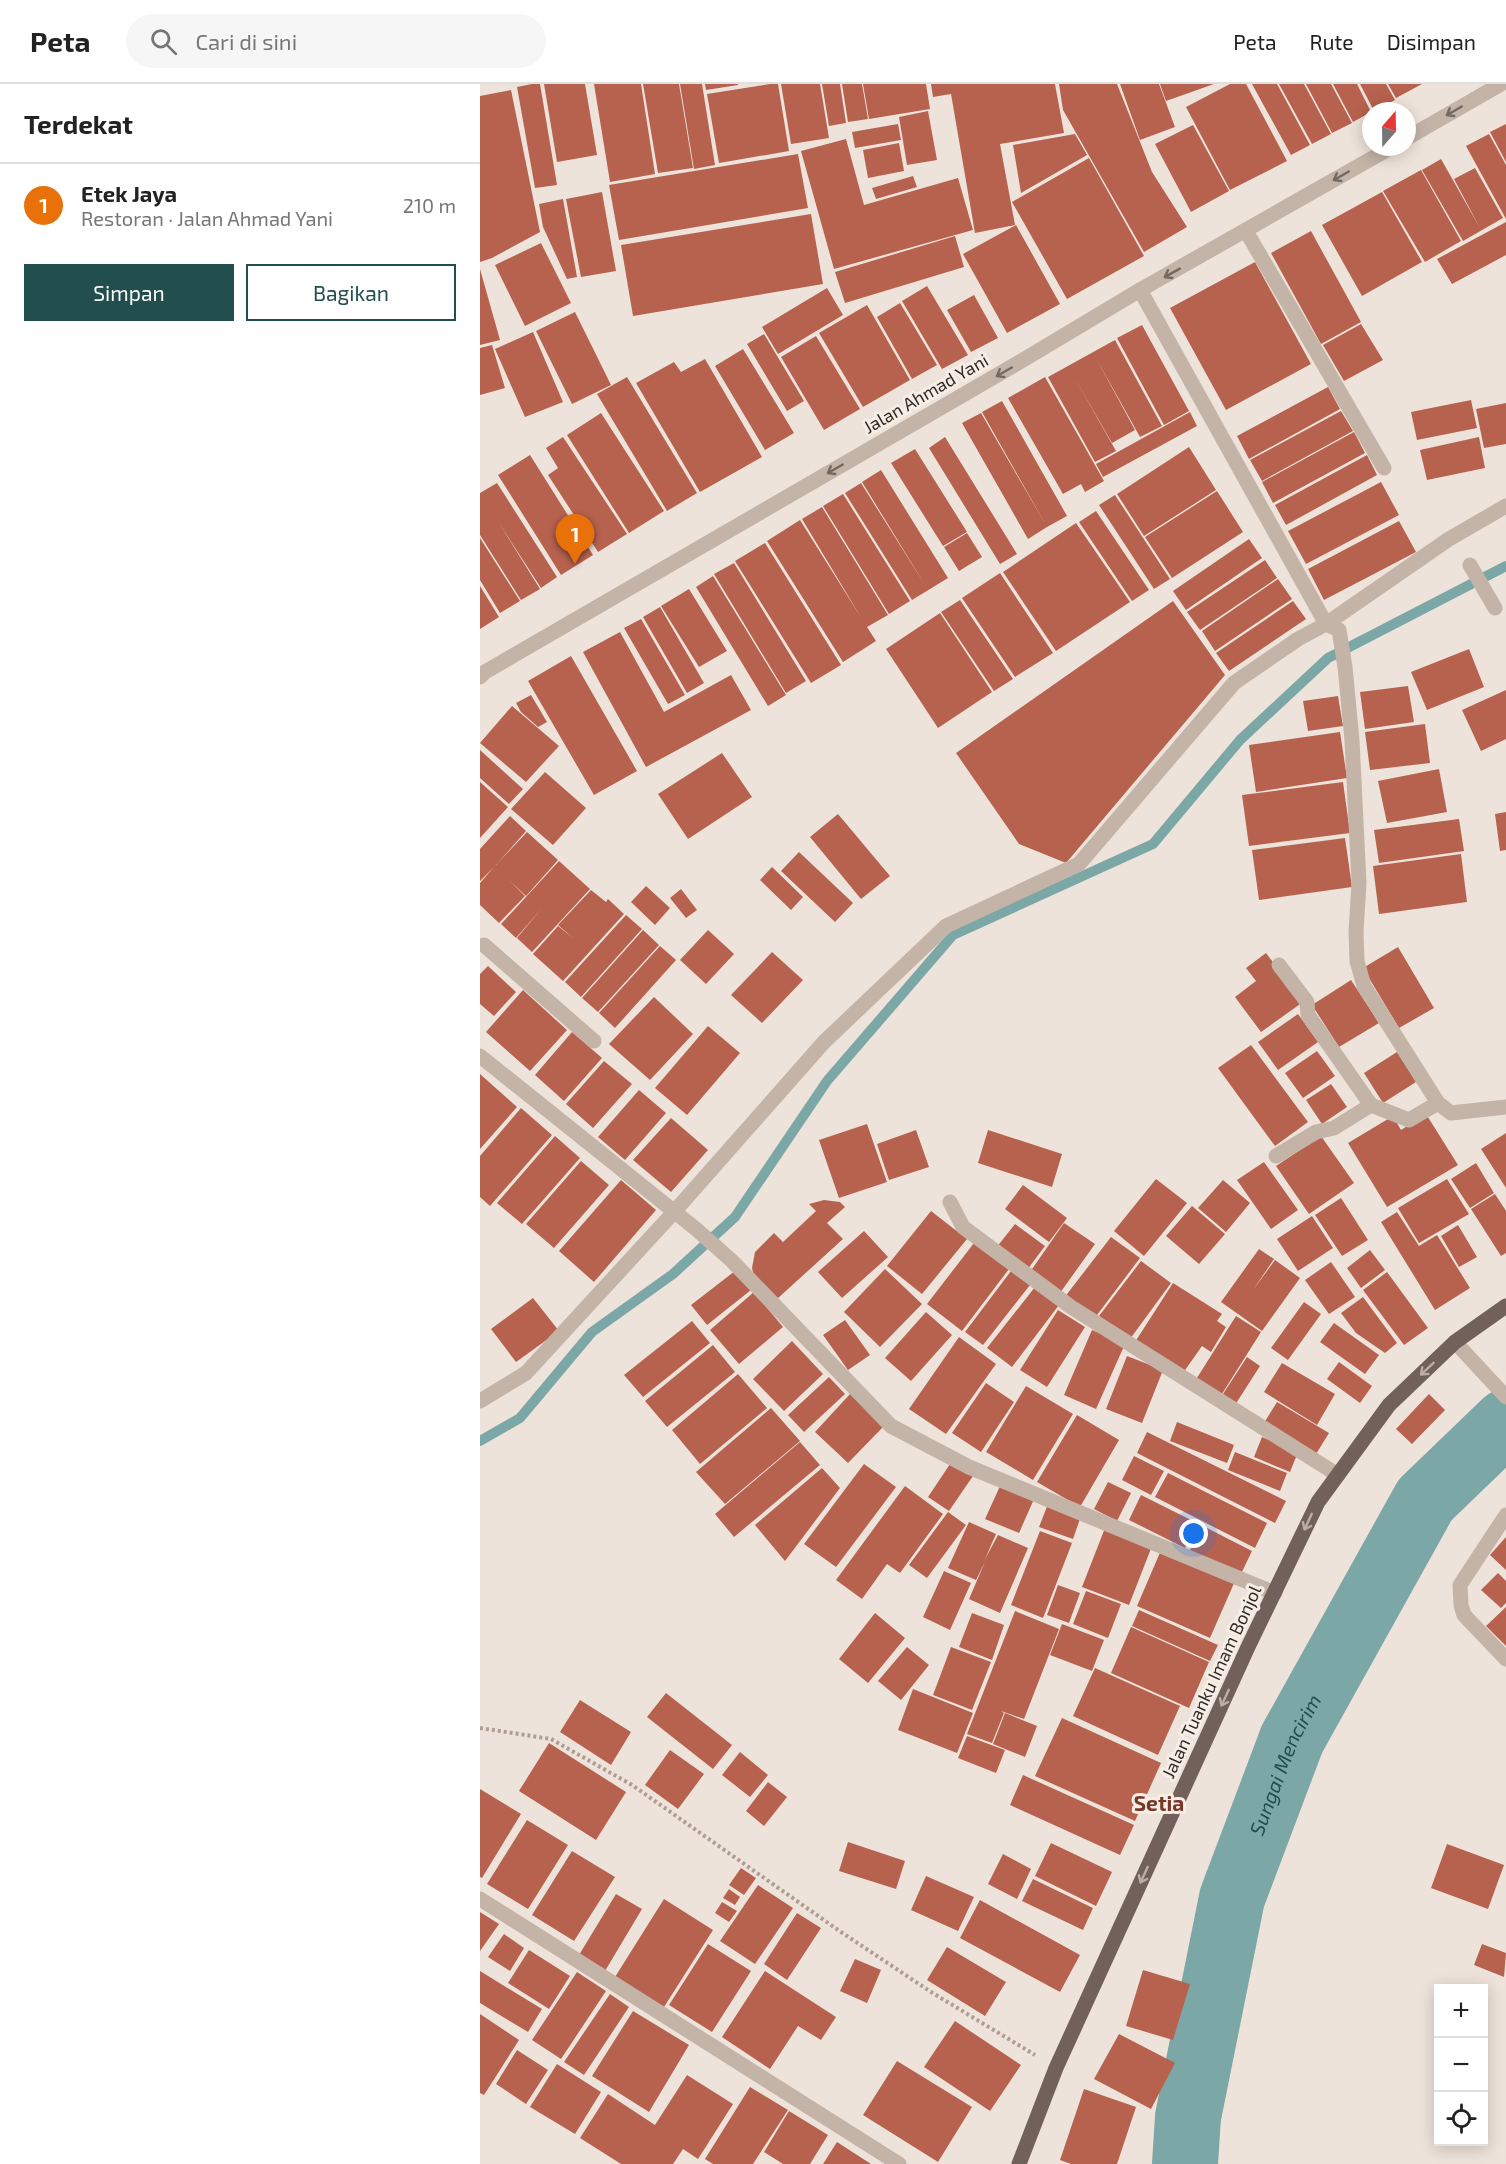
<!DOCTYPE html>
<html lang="id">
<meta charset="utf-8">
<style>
body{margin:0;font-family:"Exo 2",sans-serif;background:#f6f6f6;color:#222}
.controls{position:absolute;right:18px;bottom:18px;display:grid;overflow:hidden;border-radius:0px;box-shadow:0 3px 15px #0003}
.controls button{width:54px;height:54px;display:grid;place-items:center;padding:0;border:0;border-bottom:2px solid #e0e0e0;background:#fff;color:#222;font:30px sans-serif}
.compass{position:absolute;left:882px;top:18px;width:54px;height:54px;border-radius:50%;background:#fff;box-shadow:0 3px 15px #0003;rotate:20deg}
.you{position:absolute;left:714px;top:1450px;width:21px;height:21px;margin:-15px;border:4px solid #fff;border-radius:50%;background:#1a73e8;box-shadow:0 0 0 9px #1a73e833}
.badge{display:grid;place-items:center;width:39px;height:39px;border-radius:50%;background:#224e4e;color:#fff;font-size:20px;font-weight:700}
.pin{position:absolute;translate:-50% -50px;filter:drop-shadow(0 2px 3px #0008)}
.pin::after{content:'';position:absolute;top:32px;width:21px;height:18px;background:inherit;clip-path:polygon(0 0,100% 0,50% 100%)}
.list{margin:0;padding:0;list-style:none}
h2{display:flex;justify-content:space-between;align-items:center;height:78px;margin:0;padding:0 24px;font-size:26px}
h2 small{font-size:20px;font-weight:400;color:#767676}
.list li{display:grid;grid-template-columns:39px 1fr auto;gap:18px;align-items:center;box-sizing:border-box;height:84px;padding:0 24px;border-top:2px solid #e0e0e0}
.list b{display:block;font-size:22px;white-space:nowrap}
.list p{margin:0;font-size:20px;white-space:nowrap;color:#767676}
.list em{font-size:20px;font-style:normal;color:#767676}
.actions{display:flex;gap:12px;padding:18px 24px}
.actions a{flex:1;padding:14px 0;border:2px solid #224e4e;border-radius:0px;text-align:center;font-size:21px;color:#224e4e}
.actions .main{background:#224e4e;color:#fff}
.icon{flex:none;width:33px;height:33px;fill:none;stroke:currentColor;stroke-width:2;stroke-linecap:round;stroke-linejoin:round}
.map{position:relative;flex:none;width:1026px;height:2080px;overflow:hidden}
header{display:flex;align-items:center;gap:36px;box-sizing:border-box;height:84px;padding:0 30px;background:#fff;border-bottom:2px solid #e0e0e0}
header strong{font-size:28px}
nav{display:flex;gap:33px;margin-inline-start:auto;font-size:21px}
.search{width:420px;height:54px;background:#f6f6f6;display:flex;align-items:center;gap:15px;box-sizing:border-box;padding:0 21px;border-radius:33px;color:#767676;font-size:22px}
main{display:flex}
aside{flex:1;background:#fff}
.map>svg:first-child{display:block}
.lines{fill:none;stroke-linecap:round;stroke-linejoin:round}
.stream{stroke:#7ca7a7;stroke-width:10}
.river{stroke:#7ca7a7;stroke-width:66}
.building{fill:#b7624f}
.path{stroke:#b09d92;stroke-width:4;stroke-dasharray:3 3;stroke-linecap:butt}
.minor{stroke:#c4b3a7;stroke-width:15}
.tertiary{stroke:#c4b3a7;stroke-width:15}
.primary{stroke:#72605a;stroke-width:15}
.oneway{stroke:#746861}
.oneway2{stroke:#bbaea6}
.labels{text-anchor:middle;stroke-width:6;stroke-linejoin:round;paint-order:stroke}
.street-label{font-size:18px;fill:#322a27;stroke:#f6eee5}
.water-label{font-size:20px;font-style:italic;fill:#224e4e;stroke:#f6eee5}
.quarter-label{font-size:21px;font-weight:bold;fill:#77382a;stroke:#f6eee5}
</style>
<header>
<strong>Peta</strong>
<div class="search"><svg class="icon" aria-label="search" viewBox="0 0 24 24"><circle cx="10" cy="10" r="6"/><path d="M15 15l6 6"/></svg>Cari di sini</div>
<nav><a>Peta</a><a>Rute</a><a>Disimpan</a></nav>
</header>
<main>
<aside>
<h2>Terdekat<small></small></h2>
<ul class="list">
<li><span class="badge" style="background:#e8710a">1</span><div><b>Etek Jaya</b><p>Restoran · Jalan Ahmad Yani</p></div><em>210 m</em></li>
</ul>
<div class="actions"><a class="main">Simpan</a><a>Bagikan</a></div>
</aside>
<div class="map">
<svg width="1026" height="2080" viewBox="0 0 1026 2080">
<rect width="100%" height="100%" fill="#eee3da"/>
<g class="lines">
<path class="stream" d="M0,1357L40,1334L112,1248L193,1190L255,1133L347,997L473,851L673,760L760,656L848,574L1026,482"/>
<path class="river" id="s1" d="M705,2080L708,2033L752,1814L812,1655L945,1416L1026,1338"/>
</g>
<path class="building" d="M52,0H60L77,101L55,104L37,3Z
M64,0H105L117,71L77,78Z
M114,0H161L175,90L130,98Z
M163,0H199L213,84L178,89Z
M200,0H222L235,81L214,85Z
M225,0H258V1L226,6Z
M290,0H298L309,67L239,79L227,10Z
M301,0H340L349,54L311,60Z
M342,0H360L366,39L349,42Z
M362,0H382L388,35L368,38Z
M383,0H446L450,25L389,35Z
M451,0H575L584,49L520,60L535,141L495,149L471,10L453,13Z
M579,0H637L672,88L707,143L664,168L583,26Z
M640,0H679L695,43L660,56Z
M680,0H734L686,17Z
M750,0H766L807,77L750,106L706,23Z
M772,0H797L830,61L811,71Z
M799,0H824L851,50L832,60Z
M826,0H851L872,39L852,49Z
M853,0H877L891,28L873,38Z
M880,0H906L915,16L894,27Z
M908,0H942L916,14Z
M31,6L60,148L12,174L0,178V12Z
M448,27L457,76L427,81L419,33Z
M418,40L421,56L375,64L372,48Z
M1026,40V78L1010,48Z
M713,41L749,107L711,128L675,60Z
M595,50L607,71L541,109L533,61Z
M1009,50L1026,81V135L986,62Z
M366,55L384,121L478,94L493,146L354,185L321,67Z
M419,59L424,87L388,94L383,66Z
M318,70L328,124L139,156L129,101Z
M609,74L664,172L587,215L532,118Z
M961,75L1000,144L974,95L995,84L1023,134L983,157L942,86Z
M941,86L981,157L945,178L903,107Z
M433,92L437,103L396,115L392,104Z
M122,108L136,187L101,193L86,115Z
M902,108L942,178L882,212L842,141Z
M83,115L97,193L87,195L63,143L59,120Z
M331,130L343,200L153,232L141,161Z
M1026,138V171L972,200L957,175Z
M536,141L580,220L527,249L483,170Z
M831,147L881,238L841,260L791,169Z
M475,152L484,183L365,219L355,188Z
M61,159L91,219L45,242L15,181Z
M775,178L831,280L746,326L690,224Z
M0,185L20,256L0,261Z
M447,202L488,271L462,285L422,217Z
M347,204L363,231L298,270L282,243Z
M494,211L518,254L491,268L467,226Z
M420,219L457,281L432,295L397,233Z
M387,221L430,296L383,323L339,249Z
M95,228L131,301L92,320L56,247Z
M881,240L903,276L864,297L843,261Z
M662,241L709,327L684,341L637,254Z
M53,248L83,318L45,333L15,265Z
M284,250L324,317L307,327L267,260Z
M336,252L380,325L344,346L301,273Z
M635,256L682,342L660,353L616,274L655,346L632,359L594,293L636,367L615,378L568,293Z
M12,261L25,304L0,311V264Z
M263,265L314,349L285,366L235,282Z
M225,275L282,373L220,408L156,299L194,278L201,288Z
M147,293L217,409L187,427L117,310Z
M565,293L624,397L605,408L601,400L583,410L528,314Z
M848,303L860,325L769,375L757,352Z
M991,316L997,344L937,356L931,328Z
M522,317L587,432L567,443L502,328Z
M1026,319V360L1004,364L996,325Z
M861,327L873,347L782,397L770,376Z
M710,328L717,342L623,393L616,380Z
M121,329L184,427L149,449L87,351Z
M501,329L567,443L548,455L482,339Z
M874,348L885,369L793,419L782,398Z
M83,353L147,450L118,468L68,391L78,384L66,364Z
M465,353L537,470L520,480L449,364Z
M999,353L1005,384L947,396L940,366Z
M709,363L736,406L664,452L637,410Z
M435,365L487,448L463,462L411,379Z
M50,371L113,471L81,491L18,391Z
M887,371L897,391L806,441L795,421Z
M401,386L468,494L432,516L365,409L381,399L445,501L382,398Z
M901,398L919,431L826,480L808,447Z
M17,399L77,493L61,504L19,439L60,505L41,516L0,451V409Z
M737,407L763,448L692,494L665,453Z
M363,410L430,517L409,530L343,422Z
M635,411L690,495L674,505L619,421Z
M342,423L408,531L387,543L396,557L363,578L287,457L320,436L382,535L322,435Z
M616,427L669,506L652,517L599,438Z
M919,437L936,468L844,516L828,485Z
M596,439L650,518L576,567L523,488Z
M487,449L502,473L479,487L464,463Z
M0,454L40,517L20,529L0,496Z
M769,455L782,474L706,526L693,507Z
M285,459L361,581L331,599L255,477Z
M785,476L797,494L720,546L707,528Z
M254,479L326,597L306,609L234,490Z
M520,489L573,569L535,593L482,514Z
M233,492L306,611L288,622L216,503Z
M798,495L812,515L735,567L722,547Z
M0,502L19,533L0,545Z
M209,505L247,567L219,583L181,522Z
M480,516L533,595L514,607L461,528Z
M693,517L745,591L586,779L539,760L476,669Z
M813,517L826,535L749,587L736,569Z
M180,523L224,599L207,609L163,533Z
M460,529L512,608L458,644L406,565Z
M161,535L205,611L188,620L144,544Z
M140,548L184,628L251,591L271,626L166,683L103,568Z
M989,565L1004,603L947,626L931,588Z
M91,572L157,687L114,711L48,597Z
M928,602L934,638L885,645L880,608Z
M1026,606V655L1001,667L982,626Z
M51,611L67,638L58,643L41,628L36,619Z
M858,612L863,642L828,647L823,617Z
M32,622L79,662L46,698L0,659Z
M945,640L950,679L890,686L885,648Z
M860,648L867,694L776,708L769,661Z
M0,666L43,705L29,720L0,694Z
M242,669L272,713L208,755L178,710Z
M959,685L967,728L907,739L898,697Z
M65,688L106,724L73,761L31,725Z
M0,698L28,723L0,754Z
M863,698L870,749L769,762L762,711Z
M1026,728V766L1020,767L1015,730Z
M358,730L410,792L381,815L330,753Z
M30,732L46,747L16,781L47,748L78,776L46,812L29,796L45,812L19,839L0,821V799L14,783L0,797V765Z
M979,735L984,767L899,779L894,746Z
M865,754L872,803L779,816L772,766Z
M319,768L373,819L355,838L301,787Z
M981,770L987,818L899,830L893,782Z
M79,777L110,805L52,868L37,854L61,825L36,854L21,840Z
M292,783L323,813L311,826L280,796Z
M166,802L190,824L175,841L151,818Z
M201,805L217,826L206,834L190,814Z
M111,806L126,818L128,815L144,830L83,897L53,870L78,842L93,854L78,841Z
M146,831L162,845L101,913L85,898Z
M163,846L179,861L118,928L102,914Z
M228,846L254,870L226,900L200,876Z
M180,862L196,876L135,944L119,929Z
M918,863L954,924L919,944L883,884Z
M292,868L323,896L282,939L251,911Z
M786,869L823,918L781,948L755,913L776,897L766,884Z
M8,882L36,908L14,932L0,920V890Z
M871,896L899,939L859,963L832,921Z
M43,906L87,946L50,987L6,948Z
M174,913L213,950L170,996L129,960Z
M818,930L838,958L798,986L778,958Z
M228,942L260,969L207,1031L175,1004Z
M92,948L122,974L84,1017L55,991Z
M771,961L828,1038L795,1062L738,984Z
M837,967L855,992L823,1014L805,989Z
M917,968L936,998L903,1019L884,989Z
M124,977L152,1000L113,1044L86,1020Z
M0,990L37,1023L0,1065Z
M851,1000L867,1023L842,1040L826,1016Z
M159,1006L186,1029L145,1076L118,1053Z
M41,1024L72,1051L10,1122L0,1113V1072Z
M946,1030L978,1081L907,1123L868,1059L913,1032L921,1046Z
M191,1034L228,1066L191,1108L153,1076Z
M387,1040L407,1098L359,1114L339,1056Z
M436,1046L449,1083L409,1096L397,1060Z
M508,1046L582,1070L572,1103L498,1079Z
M1026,1049V1104L1001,1065Z
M75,1052L100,1074L42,1140L17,1119Z
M841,1052L874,1099L829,1130L796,1082Z
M101,1077L129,1101L74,1164L46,1140Z
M784,1078L818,1126L791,1145L757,1096Z
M996,1079L1014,1109L990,1124L971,1095Z
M676,1095L707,1119L664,1172L634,1147Z
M967,1095L989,1130L939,1159L918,1124Z
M141,1096L176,1126L114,1198L79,1167Z
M743,1096L770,1119L746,1148L718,1124Z
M543,1101L587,1134L569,1158L525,1125Z
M1015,1110L1026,1127V1169L1021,1172L991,1125Z
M861,1114L888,1156L862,1172L835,1131Z
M344,1116L360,1118L365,1123L347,1139L363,1155L297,1215L275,1197L272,1184L275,1168L294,1149L303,1158L336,1127L329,1120Z
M712,1122L745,1150L719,1180L686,1152Z
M451,1127L487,1155L442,1210L407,1182Z
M917,1128L939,1162L957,1151L990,1204L955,1226L901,1138Z
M832,1132L853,1164L818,1187L797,1155Z
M584,1139L615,1160L580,1209L550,1188Z
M535,1140L565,1162L547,1186L516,1164Z
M978,1141L997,1173L979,1183L961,1152Z
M384,1147L408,1173L362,1214L338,1188Z
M631,1153L660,1174L614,1235L584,1214Z
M494,1159L529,1185L482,1247L447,1220Z
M779,1165L794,1175L773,1206L795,1176L820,1194L782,1247L741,1218Z
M890,1166L905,1186L881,1204L867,1184Z
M661,1177L691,1199L650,1255L619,1232Z
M851,1178L875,1213L849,1230L825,1196Z
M405,1185L442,1220L400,1263L364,1228Z
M255,1187L271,1206L227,1241L211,1221Z
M531,1187L550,1201L503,1261L485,1248Z
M907,1188L948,1244L924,1261L883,1206Z
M693,1199L742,1230L737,1237L746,1243L731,1268L722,1262L703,1289L655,1258Z
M555,1203L579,1221L532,1283L507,1264Z
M274,1208L303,1243L259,1280L230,1246Z
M883,1213L917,1259L905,1269L876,1249L861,1229Z
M53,1214L79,1247L36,1278L11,1245Z
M824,1218L841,1230L808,1276L791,1264Z
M578,1226L605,1243L567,1303L540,1286Z
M446,1228L472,1251L431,1297L405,1274Z
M756,1232L781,1248L740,1313L715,1297Z
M365,1236L390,1271L368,1286L343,1251Z
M212,1237L230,1259L163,1313L144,1291Z
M854,1239L899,1271L885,1290L840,1258Z
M612,1246L645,1260L616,1325L584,1311Z
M479,1253L516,1280L466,1350L429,1325Z
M312,1257L343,1290L304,1327L273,1295Z
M233,1261L255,1288L187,1343L165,1317Z
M647,1272L683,1286L662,1339L626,1325Z
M767,1273L780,1282L755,1321L741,1313Z
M859,1278L892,1302L880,1319L847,1295Z
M802,1279L855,1310L837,1341L784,1308Z
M258,1290L287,1324L220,1380L192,1346Z
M349,1293L365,1310L324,1348L308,1331Z
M506,1299L534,1318L501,1368L472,1349Z
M546,1302L593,1330L553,1396L506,1368Z
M370,1310L404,1342L368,1379L335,1348Z
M949,1310L965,1326L932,1360L916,1345Z
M797,1318L849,1349L836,1370L784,1339Z
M291,1324L320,1357L245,1420L216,1388Z
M597,1331L639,1356L600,1423L557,1398Z
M697,1338L754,1361L747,1379L690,1357Z
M667,1348L806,1417L795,1439L657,1369Z
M782,1353L818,1368L810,1388L774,1373Z
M320,1358L340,1381L254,1453L235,1430Z
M755,1368L807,1389L800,1407L748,1386Z
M654,1372L684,1387L671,1411L642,1396Z
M472,1377L493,1392L469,1427L448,1413Z
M384,1380L416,1403L356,1483L324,1460Z
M342,1384L360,1404L305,1477L275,1441Z
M688,1389L787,1439L775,1464L675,1413Z
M628,1398L651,1409L637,1437L614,1425Z
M521,1400L554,1415L539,1449L505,1435Z
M425,1402L463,1430L420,1489L407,1480L382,1515L356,1496Z
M661,1411L717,1439L705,1464L649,1436Z
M568,1420L601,1432L593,1455L559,1443Z
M468,1428L486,1441L447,1494L429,1481Z
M489,1438L516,1450L505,1475L518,1451L548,1464L520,1529L489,1515L505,1478L496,1496L468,1484Z
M723,1442L772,1467L760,1492L710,1466Z
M625,1444L672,1462L649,1521L602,1503Z
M560,1447L592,1459L563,1534L531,1521Z
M1026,1453V1486L1010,1471Z
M682,1464L755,1497L730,1554L657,1522Z
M464,1487L491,1499L470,1546L443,1533Z
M1018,1489L1026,1497V1519L1021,1524L1001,1506Z
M578,1501L600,1509L589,1539L567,1531Z
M606,1507L641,1520L628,1554L593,1540Z
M1026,1523V1562L1006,1542Z
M659,1526L738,1561L730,1577L652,1542Z
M535,1527L579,1545L544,1635L521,1627L524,1629L512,1659L487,1650Z
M395,1529L425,1554L388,1599L359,1575Z
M492,1529L524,1541L512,1576L479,1563Z
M582,1540L624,1556L612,1587L570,1571Z
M651,1543L729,1578L709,1624L631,1589Z
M427,1563L449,1581L421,1616L398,1597Z
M471,1563L511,1578L492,1626L453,1611Z
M615,1584L700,1622L678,1671L593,1632Z
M433,1605L493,1629L477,1669L418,1646Z
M186,1609L252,1661L233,1685L167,1633Z
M100,1616L151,1648L131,1681L80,1648Z
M525,1629L557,1642L545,1673L513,1660Z
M582,1634L681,1679L655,1737L555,1692Z
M487,1652L525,1666L516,1689L478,1674Z
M69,1659L146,1708L116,1756L39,1707Z
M190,1666L224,1690L198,1725L165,1701Z
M260,1668L288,1691L270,1713L242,1691Z
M543,1691L654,1741L640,1771L530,1721Z
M288,1698L307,1713L284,1742L266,1727Z
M0,1705L41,1730L2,1794L0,1793Z
M47,1736L88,1761L48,1825L7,1800Z
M368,1758L425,1777L416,1805L359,1787Z
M571,1759L632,1788L616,1822L555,1792Z
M967,1760L1024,1781L1008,1825L951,1804Z
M92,1767L135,1793L94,1857L52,1831Z
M523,1770L551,1785L537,1815L508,1800Z
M261,1784L276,1794L264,1811L249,1801Z
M446,1792L494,1813L478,1847L431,1826Z
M553,1795L613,1824L603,1846L542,1817Z
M278,1801L313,1824L275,1880L240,1857Z
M249,1805L260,1813L255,1821L243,1814Z
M136,1810L162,1825L125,1887L99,1871Z
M184,1815L233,1846L184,1923L135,1893Z
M500,1816L600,1871L580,1908L480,1854Z
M242,1818L257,1827L249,1838L235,1829Z
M0,1828L19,1840L0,1867Z
M317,1829L341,1844L307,1896L284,1880Z
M24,1850L44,1864L30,1887L8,1873Z
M228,1860L271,1887L232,1948L189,1921Z
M1002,1860L1026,1869L1024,1893L994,1881Z
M467,1863L526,1898L505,1932L447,1896Z
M49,1866L90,1892L69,1925L28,1899Z
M375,1875L401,1886L387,1919L360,1907Z
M663,1886L710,1900L693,1956L646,1942Z
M0,1887L62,1925L48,1948L0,1919Z
M285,1887L356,1933L341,1956L318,1942L290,1985L242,1953Z
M97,1888L126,1907L81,1975L52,1956Z
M130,1910L149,1923L104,1991L84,1978Z
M153,1927L209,1961L169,2028L112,1992Z
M0,1930L39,1956L4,2011L0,2009Z
M475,1937L541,1981L510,2027L444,1983Z
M639,1950L695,1979L671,2025L614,1995Z
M37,1966L68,1986L46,2020L16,2000Z
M417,1977L492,2023L458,2078L383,2031Z
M77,1980L121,2008L95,2050L50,2023Z
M207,1991L253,2020L218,2075L203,2065L193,2080H141L100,2054L128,2010L175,2041Z
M270,2003L308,2026L273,2080H233L225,2075Z
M604,2005L656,2023L637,2080H591L580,2076Z
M309,2027L348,2051L330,2080H303L284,2068Z
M357,2058L391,2080H343Z"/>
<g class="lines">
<path class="path" d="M0,1644L71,1655L152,1701L361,1848L451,1908L555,1971"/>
<path class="minor" d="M766,147L904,384
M660,206L846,540L859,546L865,583L872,656L879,799L876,848L877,877L884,902L958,1019L971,1029L1026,1023
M990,481L1015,524
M4,861L114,957
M799,881L827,918L828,931L891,1021
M0,972L216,1145L251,1176L411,1342L489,1383L795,1509
M796,1072L836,1048L854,1044L891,1021L929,1036L958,1019
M470,1118L483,1143L591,1223L858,1391
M975,1258L1026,1313
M0,1317L46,1289L194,1128L344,958L466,842L599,780L754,599L818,555L846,540L969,455L1026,422
M1026,1431L980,1501L981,1521L984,1531L1026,1575
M0,1815L419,2080"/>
<path class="tertiary" d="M927,54L1021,0
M0,593L5,588L538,279L660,206L912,63"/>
<path class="primary" d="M539,2080L576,1984L768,1563L838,1418L909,1321L975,1258L1026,1222"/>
</g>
<defs><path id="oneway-shaft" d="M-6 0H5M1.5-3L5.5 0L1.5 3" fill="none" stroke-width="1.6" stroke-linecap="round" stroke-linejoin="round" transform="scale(1.5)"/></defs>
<g class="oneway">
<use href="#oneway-shaft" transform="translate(974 27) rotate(150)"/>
<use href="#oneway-shaft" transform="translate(861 92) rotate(150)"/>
<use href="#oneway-shaft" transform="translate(692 189) rotate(151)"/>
<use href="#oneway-shaft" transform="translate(524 288) rotate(150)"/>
<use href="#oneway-shaft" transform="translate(355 385) rotate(150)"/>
</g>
<g class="oneway2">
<use href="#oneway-shaft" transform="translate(947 1285) rotate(137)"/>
<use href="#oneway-shaft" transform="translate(828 1438) rotate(115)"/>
<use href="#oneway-shaft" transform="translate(745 1614) rotate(115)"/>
<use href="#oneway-shaft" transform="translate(664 1791) rotate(115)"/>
</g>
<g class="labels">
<g class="street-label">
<text transform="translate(446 310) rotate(-30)" y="6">Jalan Ahmad Yani</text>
<text transform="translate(732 1598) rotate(-65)" y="6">Jalan Tuanku Imam Bonjol</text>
</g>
<g class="water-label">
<text dy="7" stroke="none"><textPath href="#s1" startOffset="414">Sungai Mencirim</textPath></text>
</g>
<g class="quarter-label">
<text x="679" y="1727">Setia</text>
</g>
</g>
</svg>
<div class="controls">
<button>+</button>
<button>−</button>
<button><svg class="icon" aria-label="locate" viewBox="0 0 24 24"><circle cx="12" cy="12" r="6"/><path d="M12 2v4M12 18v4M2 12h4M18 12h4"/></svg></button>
</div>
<svg class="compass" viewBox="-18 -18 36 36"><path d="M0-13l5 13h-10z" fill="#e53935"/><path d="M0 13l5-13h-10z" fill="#767676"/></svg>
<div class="you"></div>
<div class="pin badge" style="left:95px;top:480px;background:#e8710a">1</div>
</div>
</main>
